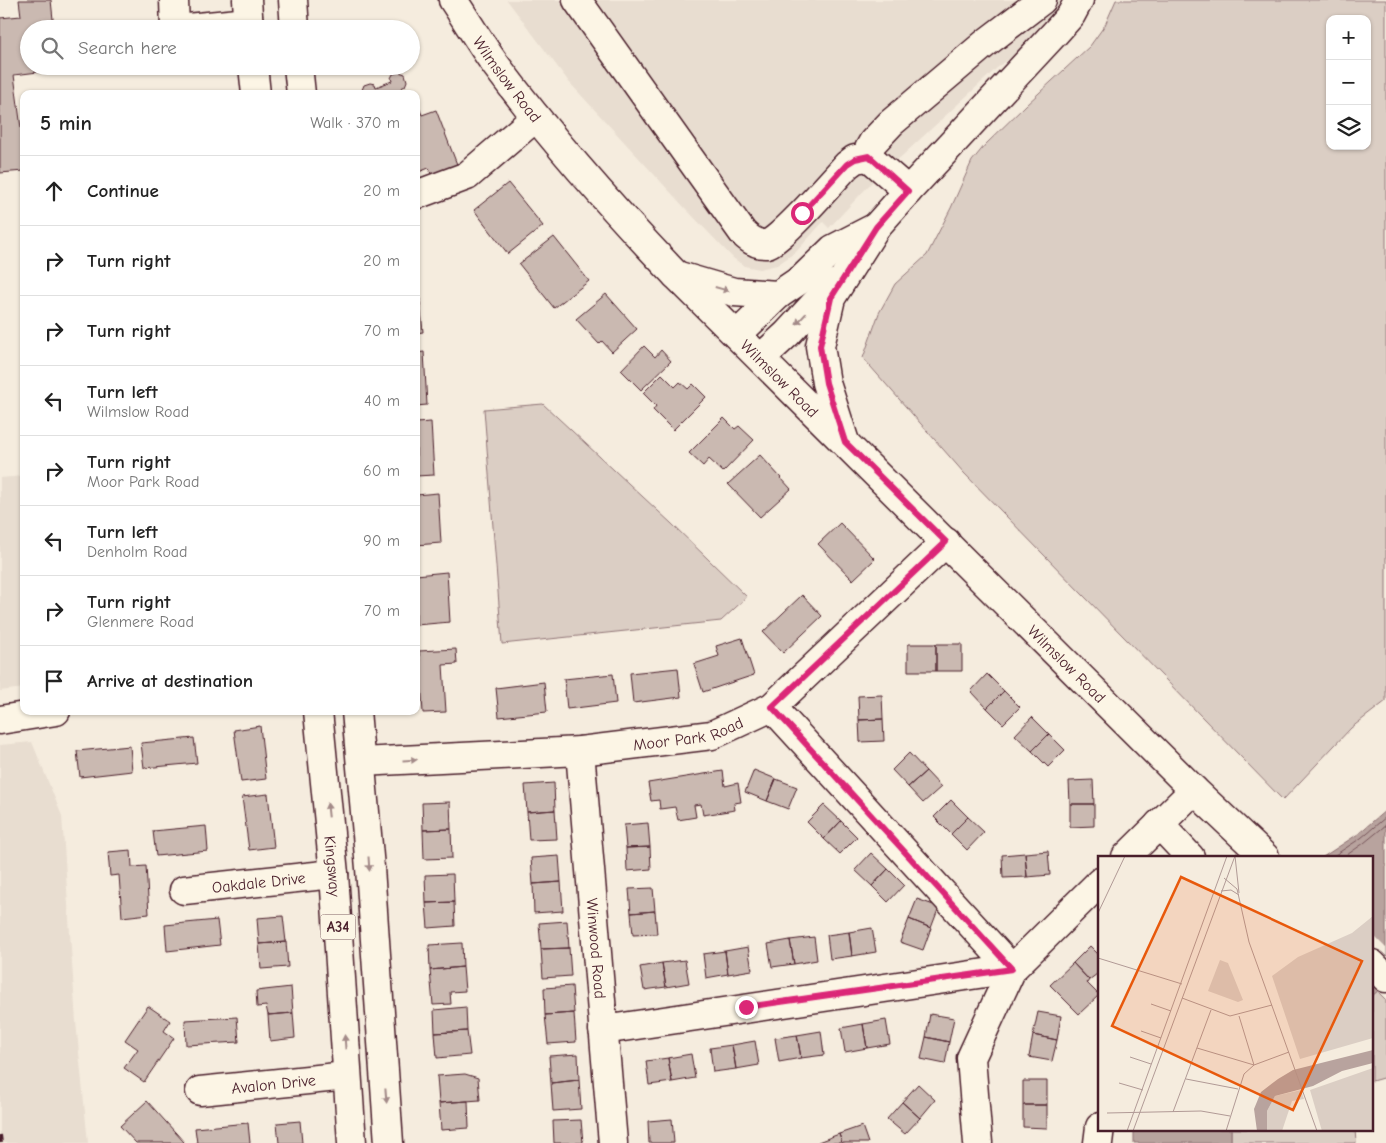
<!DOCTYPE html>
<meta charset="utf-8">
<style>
body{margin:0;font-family:"Comic Neue",sans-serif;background:#f2f2f2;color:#222}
.controls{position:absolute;right:15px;top:15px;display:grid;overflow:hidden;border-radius:10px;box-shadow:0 1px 4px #0004}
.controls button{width:45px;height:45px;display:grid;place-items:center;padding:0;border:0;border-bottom:1px solid #e0e0e0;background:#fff;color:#222;font:25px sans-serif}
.stop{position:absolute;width:15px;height:15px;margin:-11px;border:4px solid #db2777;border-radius:50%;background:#fff}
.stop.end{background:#db2777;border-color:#fff;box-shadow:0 1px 5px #0008}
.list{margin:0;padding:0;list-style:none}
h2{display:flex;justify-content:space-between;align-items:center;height:65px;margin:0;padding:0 20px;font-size:21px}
h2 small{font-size:16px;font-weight:400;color:#767676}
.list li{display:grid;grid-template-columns:32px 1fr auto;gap:15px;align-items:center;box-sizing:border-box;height:70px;padding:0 20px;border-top:1px solid #e0e0e0}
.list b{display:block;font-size:19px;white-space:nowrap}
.list p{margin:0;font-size:16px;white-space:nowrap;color:#767676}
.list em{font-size:16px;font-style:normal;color:#767676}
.icon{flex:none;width:28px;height:28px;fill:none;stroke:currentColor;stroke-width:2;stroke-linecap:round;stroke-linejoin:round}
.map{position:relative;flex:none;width:1386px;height:1143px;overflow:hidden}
.search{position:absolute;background:#fff;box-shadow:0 1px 4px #0004;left:20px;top:20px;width:400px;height:55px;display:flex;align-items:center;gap:12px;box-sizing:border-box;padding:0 18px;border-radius:28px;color:#767676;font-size:19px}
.panel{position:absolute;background:#fff;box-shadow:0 1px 4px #0004;left:20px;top:90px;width:400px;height:625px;border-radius:10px}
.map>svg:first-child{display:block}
.built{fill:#e8ddd0}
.green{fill:#dbcec4;stroke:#927678;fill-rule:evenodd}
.water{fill:#b8a39e;stroke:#8c6e70}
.pier{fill:#f5ecde}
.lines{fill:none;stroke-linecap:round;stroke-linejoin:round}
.shore{stroke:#765459;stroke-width:1}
.building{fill:#cab9b1;stroke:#4a1f2b}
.minor-casing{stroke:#4a1f2b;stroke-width:31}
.major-casing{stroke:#4a1f2b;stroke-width:31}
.highway-casing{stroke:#4a1f2b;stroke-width:31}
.minor{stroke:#fcf5e5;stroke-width:28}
.major{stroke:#fcf5e5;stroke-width:28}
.highway{stroke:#fcf5e5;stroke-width:28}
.rail{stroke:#4a1f2b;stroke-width:4;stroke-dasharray:8 4;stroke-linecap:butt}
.oneway{fill:#a38a88}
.route{stroke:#db2777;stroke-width:6}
.labels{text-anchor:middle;stroke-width:4;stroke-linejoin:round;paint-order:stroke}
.shield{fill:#fcf5e5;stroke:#7f5f63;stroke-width:1}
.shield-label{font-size:15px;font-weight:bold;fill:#4a1f2b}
.street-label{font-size:16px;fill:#4a1f2b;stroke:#fcf5e5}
.inset-road{fill:none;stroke:#b19a96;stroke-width:1}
.view{fill:#e8590c;fill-opacity:0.15;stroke:#e8590c;stroke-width:2.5}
.inset-edge{fill:none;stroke:#4a1f2b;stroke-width:2.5}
</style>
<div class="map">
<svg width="1386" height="1143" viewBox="0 0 1386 1143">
<rect width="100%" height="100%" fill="#f5ecde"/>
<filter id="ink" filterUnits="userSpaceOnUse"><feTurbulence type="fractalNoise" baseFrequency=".02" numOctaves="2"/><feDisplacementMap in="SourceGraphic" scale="10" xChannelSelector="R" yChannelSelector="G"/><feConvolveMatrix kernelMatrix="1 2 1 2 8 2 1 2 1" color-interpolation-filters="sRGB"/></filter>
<g filter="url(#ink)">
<path class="built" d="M507,0H1064L1023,48L997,68L903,155L873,181L829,228L823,222L796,252L777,265L760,269L744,266L733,258L685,208L569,82Z
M24,476V688L0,691V478Z
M32,742L62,816L76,1022L88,1143H0V745Z"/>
<path class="green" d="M1116,0H1386V701L1351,728L1283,800L964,473L863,358L879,313L895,284L927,255L951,208L972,161L985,145L1026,105L1090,46L1105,25ZM1330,19H1367V146H1330Z
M543,404L671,523L747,597L721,621L502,644L484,409Z
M1377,991L1386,1000V1077L1372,1081V996Z
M1231,1129H1355L1356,1143H1231Z"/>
<path class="water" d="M1386,810V984L1372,996V857H1323L1358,834Z
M1134,1129H1231V1143H1134Z"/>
<path class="pier" d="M1372,934L1386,948V987L1379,993L1372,986Z"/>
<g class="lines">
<path class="shore" d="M1332,857L1361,838L1386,817
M1344,857L1364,843L1386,825"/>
</g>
<path class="building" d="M19,0H51L54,29H29V66H46V71L14,75L21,128L24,127V171L0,173V18L21,16Z
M399,72L405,74L407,81L405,86L401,88L403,94H363L362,90L364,85L370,83L375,84L376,87L392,81L391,78L393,74Z
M418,105L422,115L436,110L458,167L432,177L429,168L416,173V106Z
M508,183L543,226L508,254L474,210Z
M554,237L589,281L554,308L519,264Z
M416,279H418L423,332L416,333Z
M606,294L637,329L612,352L602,341L599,344L576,319Z
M644,346L655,357L661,350L671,361L641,390L621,370Z
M424,352L427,405L416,406V353Z
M662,374L675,387L680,382L688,389L693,384L706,397L673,430L653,410L656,406L643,393Z
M724,418L735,429L739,426L754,440L723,472L709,459L703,466L689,453Z
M431,422L434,475L416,476V423Z
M760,455L791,489L760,517L728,484Z
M438,493L441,543L416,545V495Z
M840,523L875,559L853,580L818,544Z
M447,572L450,622L416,625V575Z
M802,595L822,616L783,653L763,632Z
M742,638L754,675L703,692L694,664L719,656L716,646Z
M908,644H936V671H908Z
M936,644H962V671H936Z
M456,649L457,664L443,665L446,712L423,713L419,651Z
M678,668L681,697L633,703L630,673Z
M613,674L616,703L567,709L564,679Z
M987,674L1004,691L987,708L971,691Z
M544,682L547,712L499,717L496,688Z
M1004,691L1020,707L1003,724L987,708Z
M882,695L883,719L859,720L858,696Z
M1032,717L1049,734L1032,751L1015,735Z
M883,719L884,741L860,742L859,720Z
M260,726L266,779L241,782L234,730Z
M1049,734L1065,750L1048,767L1032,751Z
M194,738L197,763L144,768L141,743Z
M130,746L132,771L80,777L77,751Z
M909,753L926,771L908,787L892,770Z
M754,770L776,779L767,801L745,792Z
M723,771L725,786L738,783L741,802L734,803L735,810L703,815L701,804L694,805L696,817L678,820L675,807L660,809L659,800L651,801L648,783Z
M926,771L941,787L923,803L908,787Z
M776,779L797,787L788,809L767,801Z
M1093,780L1094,804H1070L1069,781Z
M554,783L555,810L527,812L525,785Z
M268,794L274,847L249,850L242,797Z
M951,800L968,817L951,834L934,817Z
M450,802L451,829L423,830L422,803Z
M1070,804H1094V826L1070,827Z
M824,805L841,821L824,839L807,822Z
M555,810L557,839L529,840L527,812Z
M968,817L984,832L967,850L951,834Z
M841,821L857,837L840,854L824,839Z
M648,823L650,847L626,848L624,825Z
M206,826L208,851L156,856L153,831Z
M451,829L452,858L424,859L423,830Z
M650,847L651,869L627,871L626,848Z
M131,850L132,867L146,866L149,914L122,917L119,875L110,876L108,852Z
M1048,851L1050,875L1027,877L1025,853Z
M871,853L888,869L872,886L855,870Z
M1025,853L1027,877L1003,878L1002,855Z
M559,856L561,882L533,884L531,858Z
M888,869L904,885L888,902L872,886Z
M453,874L454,902L426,903L425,875Z
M561,882L563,911L534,913L533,884Z
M653,888L655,911L631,913L629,889Z
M917,899L939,907L931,928L909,919Z
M454,902L455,926L428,928L426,903Z
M655,911L657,934L633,935L631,913Z
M283,916L286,942L259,944L257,918Z
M909,919L931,928L923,950L900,942Z
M217,920L220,945L167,951L165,925Z
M567,921L569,948L541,949L539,923Z
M872,928L876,952L852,956L849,932Z
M849,932L852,956L830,959L827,935Z
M814,937L817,960L794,964L790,940Z
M790,940L794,964L772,967L768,944Z
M286,942L288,967L261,969L259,944Z
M462,943L463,967L430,970L429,945Z
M1090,946L1100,956V977L1097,974L1089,980L1073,963Z
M748,947L752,970L728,974L725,951Z
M569,948L571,976L543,978L541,949Z
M725,951L728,974L706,978L703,954Z
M685,960L689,983L666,987L662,963Z
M662,963L666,987L644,990L640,967Z
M1073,963L1089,980L1087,983L1099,995L1079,1014L1050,985Z
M463,967L465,991L450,992L451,1004L433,1005L430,970Z
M572,986L574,1013L545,1015L544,988Z
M291,987L293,1013L268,1015L266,1006L257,1007L256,991Z
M148,1006L170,1021L164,1031L174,1038L144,1082L124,1068L138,1049L125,1040Z
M466,1007L467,1031L435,1033L434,1010Z
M1038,1012L1061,1016L1057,1040L1033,1035Z
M293,1013L295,1038L270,1041L268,1015Z
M574,1013L576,1042L548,1044L545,1015Z
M930,1014L954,1018L949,1042L926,1037Z
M237,1017L239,1042L186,1045L185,1020Z
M886,1020L890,1044L867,1048L863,1024Z
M863,1024L867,1048L845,1052L841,1028Z
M467,1031L470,1055L437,1058L435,1033Z
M821,1031L824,1055L801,1058L797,1035Z
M797,1035L801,1058L779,1062L775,1038Z
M1033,1035L1057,1040L1052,1061L1029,1057Z
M926,1037L949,1042L945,1064L921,1059Z
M755,1041L759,1065L736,1069L732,1045Z
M732,1045L736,1069L713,1072L710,1048Z
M578,1054L579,1080L551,1083L549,1056Z
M691,1054L695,1078L672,1082L668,1058Z
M668,1058L672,1082L649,1085L646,1061Z
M465,1074L478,1078L480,1100L439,1103L437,1076Z
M579,1080L581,1109L553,1111L551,1083Z
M1023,1081H1047V1105H1023Z
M918,1084L935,1100L920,1118L902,1102Z
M147,1101L184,1142L183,1143H136L120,1126Z
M468,1101L469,1128L441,1130L439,1103Z
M902,1102L920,1118L905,1134L887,1119Z
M1023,1105H1047V1128L1023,1127Z
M672,1119L674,1143H649L648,1121Z
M581,1120L583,1143H554L553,1121Z
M300,1121L302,1143H279L277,1123Z
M248,1123L250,1143H197L195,1128Z
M862,1126L868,1143H842L839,1134Z
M839,1134L842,1143H819L818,1142Z"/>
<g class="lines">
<g class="minor-casing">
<g id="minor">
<path d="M174,0L175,29"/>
<path d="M577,0L743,233C749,239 757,245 767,244C779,242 835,178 847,165L855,159L869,157V149L873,142L891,123L987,42L1042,0"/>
<path d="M177,29L249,22"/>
<path d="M869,157L908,191"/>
<path d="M416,195L467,176L536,117"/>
<path d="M676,275L734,292L778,295L803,278L833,249L876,227"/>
<path d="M737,335L778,295"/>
<path d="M761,358L787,334L833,284"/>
<path d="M845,442L826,383L820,346L831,298L876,227L908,191L1055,33L1071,15L1079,0"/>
<path d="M772,707L1012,969"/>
<path d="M0,720L56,711"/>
<path id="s1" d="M580,751L613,1143"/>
<path id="s2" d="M361,762L580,751L712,735L772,707L946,542"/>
<path d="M1159,824L1190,857"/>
<path d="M1126,857L1194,790"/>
<path id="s3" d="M184,890L334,874"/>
<path d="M603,1030L1012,969"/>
<path id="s4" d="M200,1091L347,1076"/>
<path d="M978,1143L971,1058L1012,969L1100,882"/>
<path d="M1098,1143L1100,1127"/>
</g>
</g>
<g class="major-casing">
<g id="major">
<path id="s5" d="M453,0C467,21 480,43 495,64C550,138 612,208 676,275L1194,790L1265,857"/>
<path d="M1372,964L1386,978"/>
</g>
</g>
<g class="highway-casing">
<g id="highway">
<path d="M247,0L249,29"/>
<path d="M293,0L295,29"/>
<path d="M253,66L256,94"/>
<path d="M298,66L301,94"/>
<path id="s6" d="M318,711L334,874L352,1143"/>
<path d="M356,711L370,868L389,1143"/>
</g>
</g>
<use href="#minor" class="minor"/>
<use href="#major" class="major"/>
<use href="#highway" class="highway"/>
<path class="rail" d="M0,1135L1,1143"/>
</g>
<defs><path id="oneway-solid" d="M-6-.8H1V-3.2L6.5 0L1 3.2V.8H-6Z" transform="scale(1.25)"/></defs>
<g class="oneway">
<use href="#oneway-solid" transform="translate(722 289) rotate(16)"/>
<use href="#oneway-solid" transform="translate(801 319) rotate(133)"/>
<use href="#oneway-solid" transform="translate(410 760) rotate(-3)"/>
<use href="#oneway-solid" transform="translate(328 810) rotate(-96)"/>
<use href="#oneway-solid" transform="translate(369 864) rotate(86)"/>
<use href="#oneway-solid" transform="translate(345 1042) rotate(-94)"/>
<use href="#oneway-solid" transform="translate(386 1096) rotate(85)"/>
</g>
</g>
<g class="lines" filter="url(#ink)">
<path class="route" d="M746,1007L1012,969L772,707L946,542L845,442L826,383L820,346L831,298L876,227L908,191L869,156L855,159L847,164L802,213"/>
</g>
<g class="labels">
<rect class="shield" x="320.5" y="914.5" width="35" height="25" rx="4"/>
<g class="shield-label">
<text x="338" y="932">A34</text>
</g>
<g class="street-label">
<text dy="6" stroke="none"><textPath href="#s5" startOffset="96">Wilmslow Road</textPath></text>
<text dy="6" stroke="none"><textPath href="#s5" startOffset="501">Wilmslow Road</textPath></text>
<text dy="6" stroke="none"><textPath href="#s5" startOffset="906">Wilmslow Road</textPath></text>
<text dy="6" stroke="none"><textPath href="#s2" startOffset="329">Moor Park Road</textPath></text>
<text dy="6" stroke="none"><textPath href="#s6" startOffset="156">Kingsway</textPath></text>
<text dy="6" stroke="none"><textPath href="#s3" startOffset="75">Oakdale Drive</textPath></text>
<text dy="6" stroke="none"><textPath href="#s1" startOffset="198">Winwood Road</textPath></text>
<text dy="6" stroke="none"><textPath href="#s4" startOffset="74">Avalon Drive</textPath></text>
</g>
</g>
<g transform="translate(1098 856)">
<rect width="275" height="275" fill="#f5ecde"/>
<path d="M275,60V182L202,203L174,120L200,101L254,77ZM122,104L130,107L145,144L140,146L110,135ZM275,212V275H224L212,234ZM203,234L206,243L194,245L184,275H169V255L177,240Z" fill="#dbcec4"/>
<path d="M275,194V207L244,215L215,230L177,240L169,255V275H159L156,253L163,236L180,223L195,214Z" fill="#b8a39e"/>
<path class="inset-road" d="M137,0L141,37M126,22L139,33L151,86L219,275M123,35L133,34L141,39M0,57L27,0M0,102L84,128M84,142L132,160L174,149M53,148L73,155M141,160L156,209M43,175L63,182M99,192L156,209M32,201L53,208M88,223L140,233M21,227L45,234M75,256L113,154M9,257L103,255L132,260M29,275L129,0M35,275L137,0M128,275L146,218L156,209L191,196"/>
<path class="view" d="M83,21L264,105L195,254L14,170Z"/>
<rect width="275" height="275" class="inset-edge"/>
</g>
</svg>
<div class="controls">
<button>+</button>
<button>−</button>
<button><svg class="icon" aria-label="layers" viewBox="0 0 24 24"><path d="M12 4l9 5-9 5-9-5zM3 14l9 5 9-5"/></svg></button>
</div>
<div class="stop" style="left:802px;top:213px"></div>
<div class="stop end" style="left:746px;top:1007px"></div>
<div class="search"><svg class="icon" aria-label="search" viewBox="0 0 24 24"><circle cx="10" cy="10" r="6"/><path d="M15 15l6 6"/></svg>Search here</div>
<section class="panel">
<h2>5 min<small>Walk · 370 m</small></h2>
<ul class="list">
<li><svg class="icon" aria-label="ahead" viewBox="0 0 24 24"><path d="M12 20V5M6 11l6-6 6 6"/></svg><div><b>Continue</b></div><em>20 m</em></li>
<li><svg class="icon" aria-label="right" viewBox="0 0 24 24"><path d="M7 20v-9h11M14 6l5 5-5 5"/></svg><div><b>Turn right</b></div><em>20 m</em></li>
<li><svg class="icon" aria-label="right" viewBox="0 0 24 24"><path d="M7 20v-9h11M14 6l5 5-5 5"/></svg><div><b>Turn right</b></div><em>70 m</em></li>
<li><svg class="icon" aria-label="left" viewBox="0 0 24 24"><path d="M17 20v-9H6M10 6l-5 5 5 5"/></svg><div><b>Turn left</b><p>Wilmslow Road</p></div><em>40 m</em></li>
<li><svg class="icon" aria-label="right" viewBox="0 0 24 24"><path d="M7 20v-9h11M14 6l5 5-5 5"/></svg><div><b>Turn right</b><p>Moor Park Road</p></div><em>60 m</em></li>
<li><svg class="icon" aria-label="left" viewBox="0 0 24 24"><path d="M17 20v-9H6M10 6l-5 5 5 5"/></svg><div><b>Turn left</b><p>Denholm Road</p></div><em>90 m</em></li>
<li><svg class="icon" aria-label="right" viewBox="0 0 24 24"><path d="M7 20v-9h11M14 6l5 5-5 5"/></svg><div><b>Turn right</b><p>Glenmere Road</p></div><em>70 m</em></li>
<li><svg class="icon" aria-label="arrive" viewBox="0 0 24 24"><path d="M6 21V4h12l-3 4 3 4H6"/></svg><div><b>Arrive at destination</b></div></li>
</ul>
</section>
</div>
